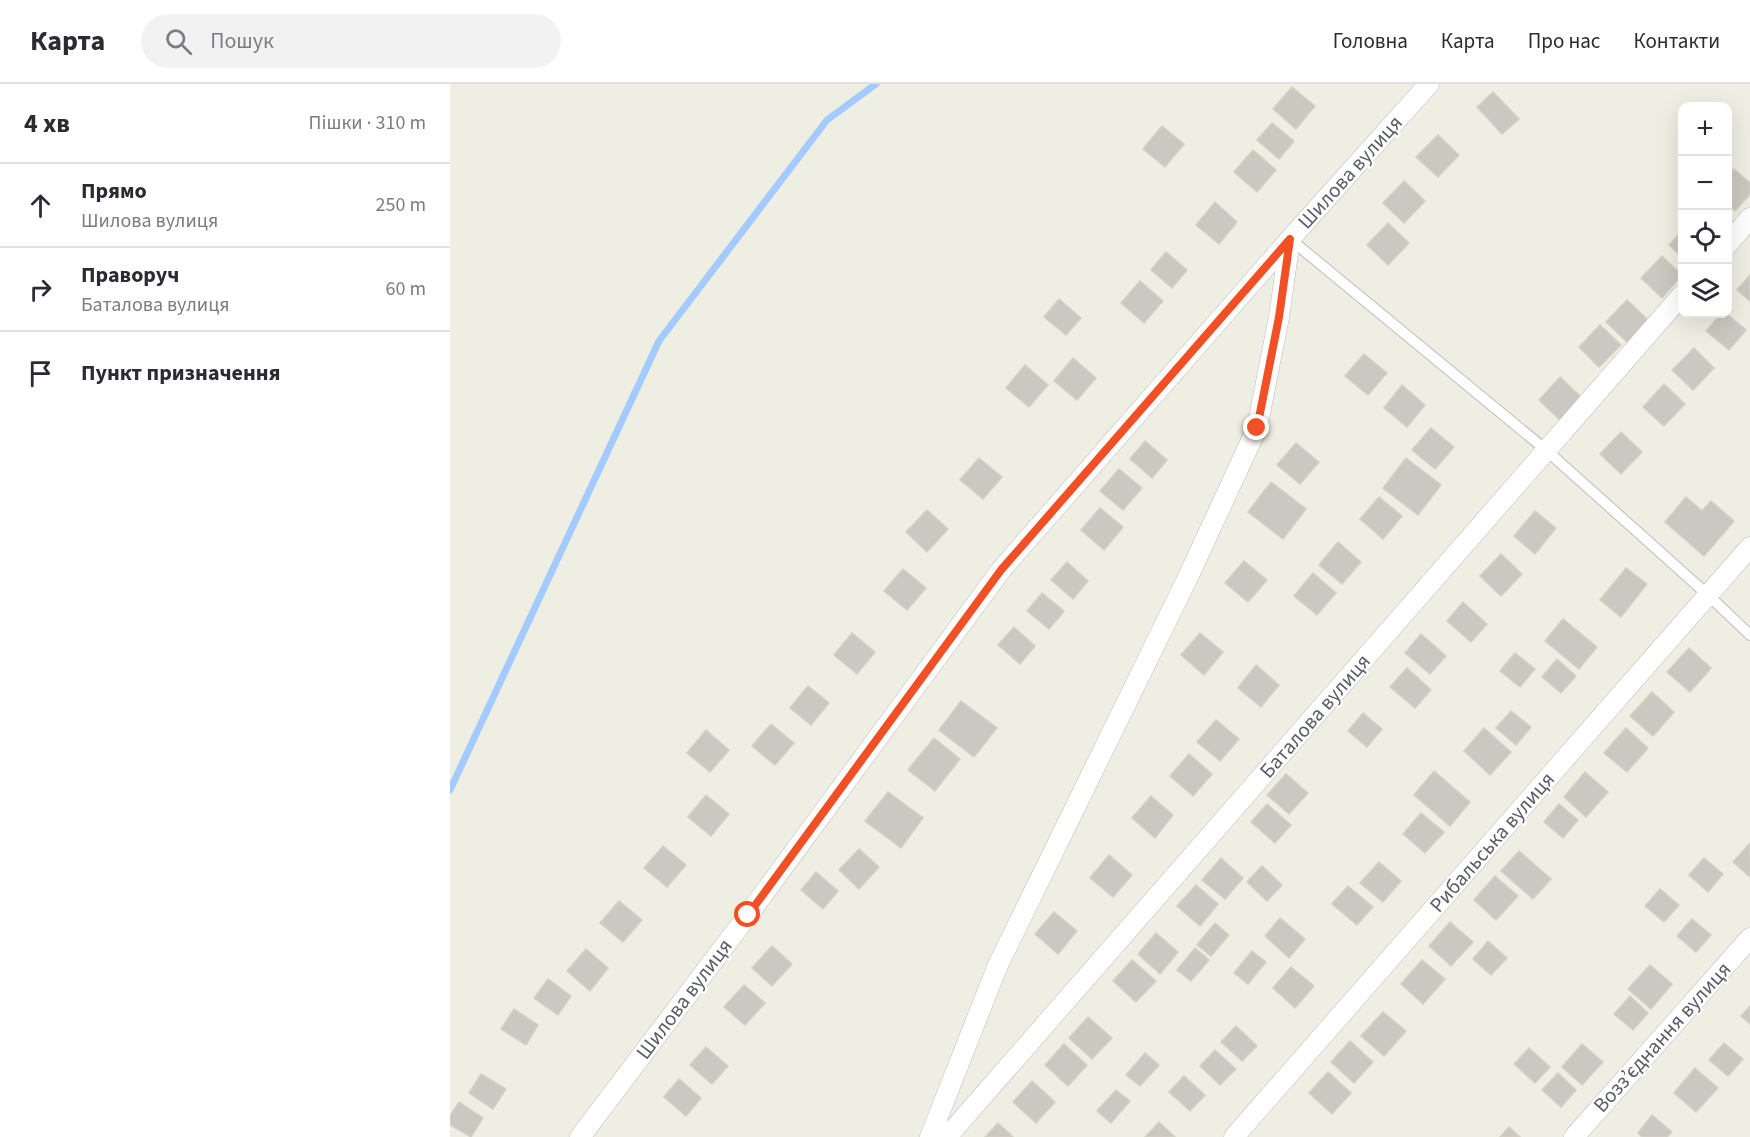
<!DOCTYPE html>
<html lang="uk">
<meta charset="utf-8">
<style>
body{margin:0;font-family:"Source Sans 3",sans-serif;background:#f2f2f3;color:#2b2b33}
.controls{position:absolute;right:18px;top:18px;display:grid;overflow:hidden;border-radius:12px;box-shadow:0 6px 24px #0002}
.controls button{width:54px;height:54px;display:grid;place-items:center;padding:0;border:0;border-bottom:2px solid #e1e1e2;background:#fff;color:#2b2b33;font:30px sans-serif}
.stop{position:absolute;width:18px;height:18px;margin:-14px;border:4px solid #f24f25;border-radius:50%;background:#fff}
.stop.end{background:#f24f25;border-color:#fff;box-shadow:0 2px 6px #0008}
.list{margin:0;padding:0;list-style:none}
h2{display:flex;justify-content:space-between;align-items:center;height:78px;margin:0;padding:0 24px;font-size:26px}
h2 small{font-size:20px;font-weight:400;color:#7c7c81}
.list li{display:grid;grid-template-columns:39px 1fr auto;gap:18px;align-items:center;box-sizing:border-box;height:84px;padding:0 24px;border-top:2px solid #e1e1e2}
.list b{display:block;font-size:22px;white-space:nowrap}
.list p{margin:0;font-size:20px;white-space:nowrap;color:#7c7c81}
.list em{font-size:20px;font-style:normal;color:#7c7c81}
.icon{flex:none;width:33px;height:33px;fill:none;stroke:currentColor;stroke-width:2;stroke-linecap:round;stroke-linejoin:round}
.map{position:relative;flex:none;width:1300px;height:1053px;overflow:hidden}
header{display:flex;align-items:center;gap:36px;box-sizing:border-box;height:84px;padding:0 30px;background:#fff;border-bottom:2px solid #e1e1e2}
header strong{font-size:28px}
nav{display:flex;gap:33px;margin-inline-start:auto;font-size:21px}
.search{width:420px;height:54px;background:#f2f2f3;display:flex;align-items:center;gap:15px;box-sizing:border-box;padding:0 21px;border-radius:33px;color:#7c7c81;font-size:22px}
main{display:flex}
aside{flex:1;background:#fff}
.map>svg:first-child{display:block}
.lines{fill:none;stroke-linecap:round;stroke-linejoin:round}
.stream{stroke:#a3cbff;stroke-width:7}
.building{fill:#cac8c0;stroke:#d4d0c1;stroke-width:1.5}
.service-casing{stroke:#bbbcc3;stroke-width:12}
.minor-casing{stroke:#bbbcc3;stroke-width:21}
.service{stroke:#fff;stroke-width:10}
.minor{stroke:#fff;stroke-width:20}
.route{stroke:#f24f25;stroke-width:8}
.labels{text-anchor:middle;stroke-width:4.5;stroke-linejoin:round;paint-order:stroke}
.street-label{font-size:21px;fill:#5b5e65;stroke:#fff}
</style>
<header>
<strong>Карта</strong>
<div class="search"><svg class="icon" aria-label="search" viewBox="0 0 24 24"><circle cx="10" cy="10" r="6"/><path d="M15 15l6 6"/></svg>Пошук</div>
<nav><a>Головна</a><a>Карта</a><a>Про нас</a><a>Контакти</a></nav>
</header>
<main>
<aside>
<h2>4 хв<small>Пішки · 310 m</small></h2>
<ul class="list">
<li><svg class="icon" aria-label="ahead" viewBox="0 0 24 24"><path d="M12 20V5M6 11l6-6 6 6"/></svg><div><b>Прямо</b><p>Шилова вулиця</p></div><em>250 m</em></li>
<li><svg class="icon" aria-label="right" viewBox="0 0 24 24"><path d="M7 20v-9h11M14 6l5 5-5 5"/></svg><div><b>Праворуч</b><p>Баталова вулиця</p></div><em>60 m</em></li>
<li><svg class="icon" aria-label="arrive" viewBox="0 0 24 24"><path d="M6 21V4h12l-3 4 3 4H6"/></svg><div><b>Пункт призначення</b></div></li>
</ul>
</aside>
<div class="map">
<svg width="1300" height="1053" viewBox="0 0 1300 1053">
<rect width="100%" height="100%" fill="#efeee3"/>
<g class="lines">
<path class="stream" d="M0,706L209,257L377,36L426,0"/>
</g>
<path class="building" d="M842,3L865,22L846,45L823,25Z
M1043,8L1069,35L1052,50L1027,23Z
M822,39L844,57L829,75L807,56Z
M712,42L734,60L715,83L693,65Z
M988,51L1009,71L988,93L966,73Z
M803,66L826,86L807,108L784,88Z
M1284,85L1300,99V110L1285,127L1278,120V92Z
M954,97L975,117L954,139L933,119Z
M765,118L787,138L769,160L746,141Z
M938,139L959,159L938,181L917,161Z
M1232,147V173L1219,161Z
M716,168L737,186L722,204L701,186Z
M1212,172L1232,191L1212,214L1191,194Z
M1300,191V217L1287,206Z
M690,197L713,217L694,239L671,219Z
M609,215L631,234L616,251L594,233Z
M1177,216L1198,236L1177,258L1156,238Z
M1271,230H1277L1296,246L1279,266L1256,247Z
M1150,241L1171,261L1149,283L1129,263Z
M1244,264L1264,284L1243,306L1222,286Z
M914,270L937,289L918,311L895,292Z
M623,274L646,294L627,316L604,297Z
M575,281L598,301L579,323L556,304Z
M1110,293L1131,313L1110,336L1089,316Z
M1214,300L1235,320L1214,342L1193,323Z
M952,301L975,321L957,343L934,324Z
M981,344L1004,363L985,385L962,366Z
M1171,348L1192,368L1171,390L1150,370Z
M695,357L717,376L702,394L680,375Z
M846,359L869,378L850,400L827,381Z
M529,374L552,393L533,415L510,396Z
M956,374L991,401L968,431L933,404Z
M669,385L692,404L673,426L650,407Z
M821,398L856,425L833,455L798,428Z
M929,413L952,432L933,455L910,435Z
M1236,413L1252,427L1261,417L1284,437L1254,472L1215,438Z
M650,424L673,443L654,466L631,446Z
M477,426L498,445L477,468L456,448Z
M1085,427L1106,444L1085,470L1064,452Z
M888,458L911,478L892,500L869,481Z
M1051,470L1072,490L1051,512L1030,492Z
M794,477L817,496L798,518L775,499Z
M617,478L638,497L623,515L601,496Z
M1176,484L1197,500L1171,533L1150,516Z
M453,485L476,504L457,526L434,507Z
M863,489L886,509L867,531L844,512Z
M592,509L614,527L599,545L577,527Z
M1013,518L1037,540L1021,558L997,537Z
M1113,535L1147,563L1129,585L1095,557Z
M564,543L585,562L570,580L548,561Z
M402,549L425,568L407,590L384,571Z
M750,549L773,568L754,591L731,571Z
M971,550L996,572L980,590L955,569Z
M1239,564L1261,584L1240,608L1217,588Z
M1065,569L1085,585L1070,603L1050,587Z
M1107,575L1126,592L1111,609L1092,593Z
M806,581L829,601L811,623L788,604Z
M957,584L981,606L965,624L940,603Z
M358,602L379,619L361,641L340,624Z
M1202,608L1224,628L1203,652L1180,632Z
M511,617L547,644L524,673L489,646Z
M1061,627L1081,643L1066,661L1046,644Z
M913,629L932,645L917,663L898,647Z
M766,636L789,655L770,677L747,658Z
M321,640L344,659L325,681L302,662Z
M1034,644L1061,668L1040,691L1014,667Z
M1176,644L1198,664L1177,688L1154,669Z
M256,646L279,666L260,688L237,669Z
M484,654L510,675L485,707L458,686Z
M739,670L762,690L743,712L720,692Z
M984,687L1020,718L1000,742L964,711Z
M1135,688L1158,708L1136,733L1114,713Z
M836,690L858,709L839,730L817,711Z
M438,708L473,734L451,764L415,737Z
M256,711L279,730L261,752L238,733Z
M701,712L723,731L705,754L682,734Z
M817,720L841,741L825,759L801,738Z
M1109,720L1128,736L1113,754L1094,738Z
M971,729L994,748L975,769L953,750Z
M1300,759V793L1283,778Z
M213,762L236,781L217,803L194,784Z
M409,765L429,783L409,805L389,786Z
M1069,767L1101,795L1083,815L1051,787Z
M659,771L682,791L663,813L640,794Z
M771,774L793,794L775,815L752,796Z
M1254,774L1273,790L1258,808L1239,791Z
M929,778L951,797L933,818L910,799Z
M812,782L832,801L817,817L797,798Z
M366,788L388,807L373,825L351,806Z
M1045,792L1068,812L1046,836L1024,816Z
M746,801L768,820L750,842L727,822Z
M898,802L923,823L907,841L882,820Z
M1210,805L1229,821L1214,838L1195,822Z
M169,817L192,836L173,858L150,839Z
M604,828L627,847L608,870L585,850Z
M830,834L855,855L839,874L815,852Z
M1242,835L1261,851L1246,868L1227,852Z
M1000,838L1023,858L1001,882L979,862Z
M765,839L779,851L761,872L747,861Z
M706,849L728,868L710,890L688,870Z
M1038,857L1057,874L1041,891L1023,875Z
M322,862L342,880L322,902L302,884Z
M745,864L759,876L741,897L727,886Z
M136,865L158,884L140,907L117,887Z
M802,867L816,878L798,900L784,889Z
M682,876L706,897L686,918L663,897Z
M972,876L995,895L973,920L951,900Z
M1200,881L1222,900L1201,925L1178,905Z
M841,883L864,902L845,924L823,904Z
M98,895L121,912L108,931L84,914Z
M294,901L315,919L295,941L274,923Z
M1180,912L1198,929L1183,946L1164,930Z
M1300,922V940L1291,932Z
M64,925L88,941L76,961L51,945Z
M933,928L956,947L934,972L911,952Z
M638,933L662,954L642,975L619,954Z
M786,942L807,962L792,977L771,958Z
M900,957L923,978L904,999L881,978Z
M1274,959L1293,975L1278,992L1259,976Z
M614,960L637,981L618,1002L595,981Z
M1132,960L1153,978L1132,1001L1112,983Z
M256,963L278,982L262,1000L240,981Z
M1079,964L1100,983L1085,999L1064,980Z
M765,966L786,985L770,1001L750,982Z
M695,969L709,981L690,1002L676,991Z
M1245,984L1268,1004L1246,1028L1224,1009Z
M878,988L901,1009L882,1030L859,1009Z
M1108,989L1126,1006L1111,1023L1092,1006Z
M31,990L56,1005L43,1025L19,1009Z
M734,992L755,1011L740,1027L719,1008Z
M229,995L251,1014L236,1032L214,1013Z
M582,997L605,1018L586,1039L563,1018Z
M666,1006L680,1017L661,1039L647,1027Z
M9,1018L33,1034L21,1053L0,1041V1032Z
M1202,1031L1222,1048L1217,1053H1192L1188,1049Z
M709,1038L725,1053H695Z
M548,1039L563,1053H535Z
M1059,1043L1070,1053H1050Z"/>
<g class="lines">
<g class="service-casing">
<path id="service" d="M840,155L1096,366L1258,511L1300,551"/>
</g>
<g class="minor-casing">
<path id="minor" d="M1278,160L1300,134
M130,1053L298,831L551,486L840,155L979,0
M480,1053L548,881L739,491L807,344L829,233L840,155
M497,1053L1232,211
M784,1053L1300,463
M1124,1053L1300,854"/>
</g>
<use href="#service" class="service"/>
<use href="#minor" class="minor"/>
</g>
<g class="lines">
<path class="route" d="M298,831L551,486L840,155L829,233L807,344"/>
</g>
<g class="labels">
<g class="street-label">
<text transform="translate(900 88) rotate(-48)" y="7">Шилова вулиця</text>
<text transform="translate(865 632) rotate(-49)" y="7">Баталова вулиця</text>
<text transform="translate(1042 758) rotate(-49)" y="7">Рибальська вулиця</text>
<text transform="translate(234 915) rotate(-53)" y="7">Шилова вулиця</text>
<text transform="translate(1212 953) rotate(-48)" y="7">Возз’єднання вулиця</text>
</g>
</g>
</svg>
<div class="controls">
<button>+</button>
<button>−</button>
<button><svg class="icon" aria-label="locate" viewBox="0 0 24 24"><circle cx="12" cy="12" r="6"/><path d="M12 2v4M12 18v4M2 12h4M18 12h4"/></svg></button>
<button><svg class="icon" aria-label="layers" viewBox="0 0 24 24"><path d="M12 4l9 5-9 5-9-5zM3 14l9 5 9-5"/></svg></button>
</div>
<div class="stop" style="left:298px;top:831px"></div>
<div class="stop end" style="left:807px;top:344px"></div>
</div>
</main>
